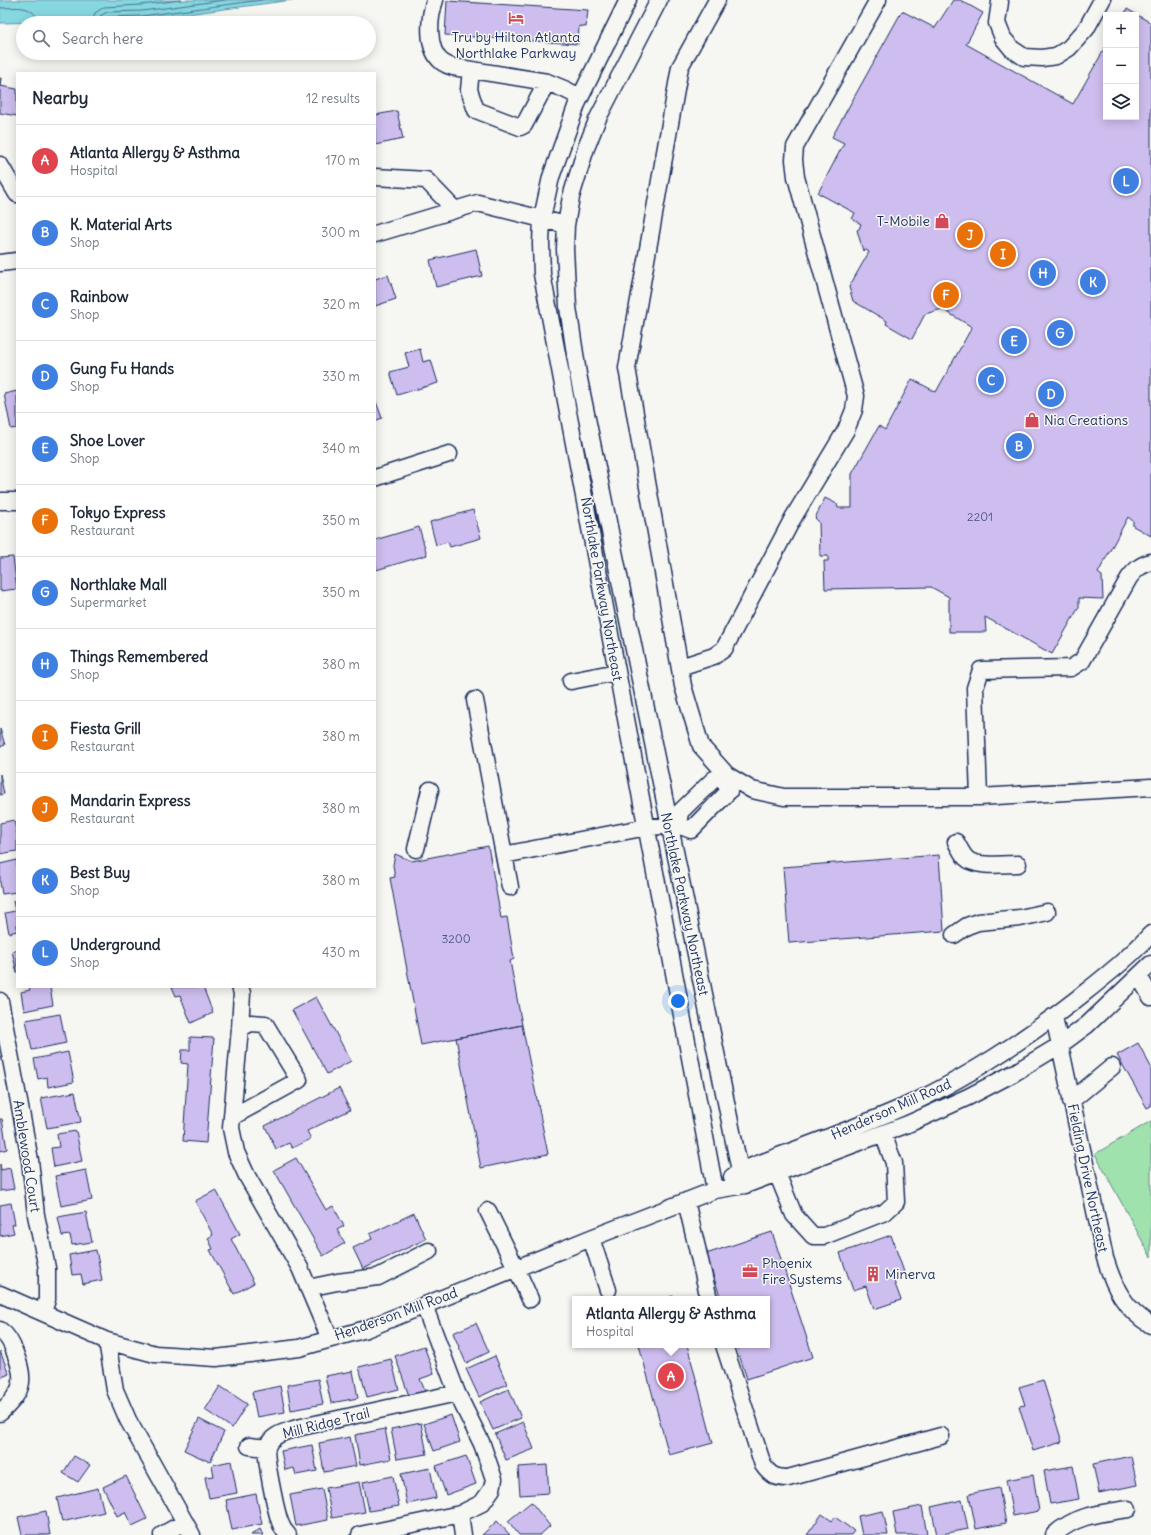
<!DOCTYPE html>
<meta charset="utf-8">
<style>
body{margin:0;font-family:Delius,sans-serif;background:#f2f2f3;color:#1f2937}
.controls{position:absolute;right:12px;top:12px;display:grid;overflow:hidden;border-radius:0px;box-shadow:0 2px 10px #0003}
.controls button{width:36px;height:36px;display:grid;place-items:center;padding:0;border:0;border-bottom:1px solid #e0e1e3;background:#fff;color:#1f2937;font:20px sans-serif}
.you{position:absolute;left:678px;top:1001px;width:14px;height:14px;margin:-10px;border:3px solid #fff;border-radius:50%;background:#1a73e8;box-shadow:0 0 0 6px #1a73e833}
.badge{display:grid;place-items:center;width:26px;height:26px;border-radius:50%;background:#d1495b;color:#fff;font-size:13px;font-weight:700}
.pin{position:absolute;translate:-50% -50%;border:2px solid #fff;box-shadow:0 1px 4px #0006}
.popup{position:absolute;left:572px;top:1296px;width:198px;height:52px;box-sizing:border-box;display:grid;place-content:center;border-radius:0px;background:#fff;filter:drop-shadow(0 1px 3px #0005);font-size:13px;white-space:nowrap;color:#747a83}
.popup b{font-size:15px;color:#1f2937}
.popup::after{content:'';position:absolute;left:50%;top:100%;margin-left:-8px;border:8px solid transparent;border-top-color:#fff}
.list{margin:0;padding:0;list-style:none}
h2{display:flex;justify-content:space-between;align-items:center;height:52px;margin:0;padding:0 16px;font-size:17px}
h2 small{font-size:13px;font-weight:400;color:#747a83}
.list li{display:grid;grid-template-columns:26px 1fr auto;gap:12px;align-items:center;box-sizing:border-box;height:72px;padding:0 16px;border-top:1px solid #e0e1e3}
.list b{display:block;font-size:15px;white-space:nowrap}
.list p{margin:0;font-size:13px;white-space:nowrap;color:#747a83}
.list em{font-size:13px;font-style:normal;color:#747a83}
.icon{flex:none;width:22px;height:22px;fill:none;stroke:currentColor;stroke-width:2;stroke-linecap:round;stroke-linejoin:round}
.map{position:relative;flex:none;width:1151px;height:1535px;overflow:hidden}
.search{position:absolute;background:#fff;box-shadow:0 2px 10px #0003;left:16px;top:16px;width:360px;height:44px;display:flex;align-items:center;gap:10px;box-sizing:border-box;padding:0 14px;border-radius:22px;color:#747a83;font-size:15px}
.panel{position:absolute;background:#fff;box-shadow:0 2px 10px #0003;left:16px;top:72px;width:360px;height:916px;border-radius:0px}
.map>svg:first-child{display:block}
.green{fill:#a0e2ad;stroke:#5e8886}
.water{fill:#86d7df;stroke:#5b94ab}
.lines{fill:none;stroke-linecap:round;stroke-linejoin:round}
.shore{stroke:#467292;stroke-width:1}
.building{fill:#cebeef;stroke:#1b2f5e}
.minor-casing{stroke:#1b2f5e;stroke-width:19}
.minor{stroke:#f6f6f2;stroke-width:16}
.labels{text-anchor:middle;stroke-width:3;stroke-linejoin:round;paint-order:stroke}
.number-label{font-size:12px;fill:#485382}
.poi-label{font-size:14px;fill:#1b2f5e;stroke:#f6f6f2;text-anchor:start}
.street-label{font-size:14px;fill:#1b2f5e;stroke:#f6f6f2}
</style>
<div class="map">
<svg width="1151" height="1535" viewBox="0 0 1151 1535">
<rect width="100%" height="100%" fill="#f6f6f2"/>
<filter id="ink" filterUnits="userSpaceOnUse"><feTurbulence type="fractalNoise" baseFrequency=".025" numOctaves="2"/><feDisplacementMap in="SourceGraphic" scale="8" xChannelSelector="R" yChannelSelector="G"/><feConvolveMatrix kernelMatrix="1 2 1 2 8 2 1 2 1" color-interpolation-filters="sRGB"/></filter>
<g filter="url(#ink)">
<path class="green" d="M1151,1121V1257L1095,1154Z"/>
<path class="water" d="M0,0H292L142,20L0,23Z"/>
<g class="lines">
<path class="shore" d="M0,8C15,8 35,3 38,23
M92,23L95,13L104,7L141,5L181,0
M98,23L100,16L107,12L142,11L225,0
M103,23L104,19L108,17L142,16L262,0"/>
</g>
<path class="building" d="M953,0H960L983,13L966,44L1073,104L1106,46V117H1136V15H1124L1127,9L1151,23V536L1133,526V521L1128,517L1098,573L1102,576L1103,599L1079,598V607L1052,654L985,617L986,632H949V597L931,587L825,589L824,561H828V556H820L819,522L815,518L825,498L837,504L838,508H852V474L879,426L885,430L912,379L936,392L972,327L942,309L925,314L912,339L886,324L887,321L853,301L849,287L869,252L866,250L863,251L857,230L859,229L861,224L852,219L855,213L818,193L844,143L832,137L902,11L935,28Z
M447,1L588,10L586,27L579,26L578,44L445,35Z
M0,78H1L0,86L17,89V116L0,113Z
M397,111L403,139L375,145V115Z
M476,249L482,276L436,287L430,260Z
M388,275L396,299L375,306V279Z
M420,349L423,362L431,360L438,383L397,395L390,372L409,367L405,353Z
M17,391V428L11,429L4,394Z
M375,399L382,418L375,421Z
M473,510L481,538L450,547L448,542L436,545L430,522Z
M419,527L427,555L376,570L375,540Z
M13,557L17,589L0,591V558Z
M0,729L5,745L0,747Z
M0,774L4,794L0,795Z
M14,820L17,835V851L0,854V823Z
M488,846L501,918L507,917L514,959L510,961L522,1025L421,1045L390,878L395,877L393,865L395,854L412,861Z
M939,855L944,931L789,943L783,867Z
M17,860V892L2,894L0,882V864Z
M17,900V931L9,933L5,913L15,911L13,901Z
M17,950V973L12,951Z
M29,987H50L53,1005L24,1011L21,992L30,990Z
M172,987H203L213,1013L191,1023L180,995L176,996Z
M316,997L351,1061L327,1074L292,1010Z
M60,1014L66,1043L32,1050L26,1020Z
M522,1025L548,1154L481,1168L456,1038Z
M190,1037L214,1038L206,1143L183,1141L188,1064L181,1063L182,1050H190Z
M1138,1043L1151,1067V1106L1147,1108L1117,1055Z
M68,1052L74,1082L48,1087L47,1077L38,1079L34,1059Z
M339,1088L350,1110L307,1131L311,1139L292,1148L289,1143L276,1149L265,1126Z
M75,1092L81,1122L47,1128L41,1098Z
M0,1119H2L7,1149L0,1151Z
M76,1131L82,1161L54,1167L51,1148L59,1147L57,1134Z
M296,1158L326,1210L333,1206L344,1226L337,1230L345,1243L323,1256L274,1170Z
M0,1164L1,1170L10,1168L14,1189L0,1191Z
M86,1170L92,1200L61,1206L55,1176Z
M216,1190L240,1234L231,1239L254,1283L234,1294L210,1250L213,1249L208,1238L213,1235L195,1201Z
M11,1203L15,1224L12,1225L14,1233L0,1236V1205Z
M86,1212L92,1242L72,1245L70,1235L62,1236L58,1217Z
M414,1213L426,1239L363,1269L353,1248L372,1239L370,1234Z
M772,1232L813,1357L747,1379L736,1345H767V1299H721L706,1254Z
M891,1235L904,1272L892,1276L901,1300L874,1309L866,1286L853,1290L840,1253Z
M96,1250L102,1280L83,1284L81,1274L72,1275L69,1255Z
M673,1296L674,1299H663Z
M476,1323L489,1352L466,1363L453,1333Z
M639,1345H687L713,1443L669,1455Z
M424,1346L434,1374L420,1379L425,1391L409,1396L395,1356Z
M0,1351L9,1374L0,1378Z
M495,1356L507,1384L479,1397L466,1369Z
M391,1359L399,1389L367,1397L359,1367Z
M353,1371L358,1398L331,1403L325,1376Z
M318,1379L323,1404L291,1410L287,1385Z
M1043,1380L1062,1442L1033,1451L1019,1406L1025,1405L1019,1387Z
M220,1386L247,1404L232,1428L205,1410Z
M280,1386L285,1412L257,1417L252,1392Z
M509,1389L521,1418L493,1430L480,1402Z
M451,1415L460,1442L434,1451L424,1424Z
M199,1419L224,1432L210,1462L184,1450Z
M523,1422L534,1449L506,1460L495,1434Z
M421,1423L427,1454L397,1459L391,1429Z
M385,1429L391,1459L360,1465L355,1435Z
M350,1437L356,1466L324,1472L319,1443Z
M312,1445L317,1471L296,1475L294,1468L285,1470L281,1451Z
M74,1456L90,1465L78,1482L63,1473Z
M466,1456L476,1484L446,1495L436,1466Z
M1131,1456L1137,1485L1099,1493L1093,1464Z
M231,1461L237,1493L209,1498L205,1477L214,1476L212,1465Z
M547,1465L549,1493L520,1495L518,1467Z
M1073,1466L1079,1499L1050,1504L1044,1471Z
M430,1468L436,1498L407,1504L401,1474Z
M1033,1475L1039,1511L1013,1516L1006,1480Z
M126,1476L147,1519L132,1526L125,1512L117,1516L103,1487Z
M393,1476L399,1506L369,1511L363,1482Z
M359,1482L365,1512L332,1518L326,1488Z
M98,1488L104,1512L62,1522L57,1498Z
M999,1488L1006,1523L976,1529L969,1494Z
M322,1489L328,1520L296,1526L290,1495Z
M256,1494L262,1524L232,1530L226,1500Z
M962,1500L968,1529L937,1535L931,1507Z
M531,1502L550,1526L540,1535H519L508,1521Z
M922,1506L927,1535H897L893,1512Z
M46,1511L50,1535H22L18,1517Z
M883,1511L888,1535H862L858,1516Z
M822,1514L832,1521L835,1517L854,1531L851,1535H807Z
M497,1521L510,1535H482Z
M260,1529L263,1535H251Z"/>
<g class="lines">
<g class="minor-casing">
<path id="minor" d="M435,0C429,17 426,49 442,62C445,64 449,66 453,67L547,82L564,89L580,97
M628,0L577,104L551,177L542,218L541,244L542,274C602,579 656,885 715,1190
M659,0L598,118L586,148L571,197L566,225L565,249L568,307L578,374L740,1171L745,1185
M717,0L680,67L627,368L683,686L701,746L727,775L752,790L784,797H979L1151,787
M1000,2L997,23L1003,38L1012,49L1024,57L1042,58L1056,56L1069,48L1086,29L1102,0
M471,70L469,90L476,110L520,127L524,125L547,82
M0,165L17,194
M375,177L426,180L455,210
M375,234L478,203L566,225
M0,263L17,261
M375,478L449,454
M0,501H17
M680,667L714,656L724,649L793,518L846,430L854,410L856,396L796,177L794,160L795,147L878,0
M571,681L617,672
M475,700L510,887
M979,797L975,688L981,670L1071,668L1082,661L1129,578C1135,570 1140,565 1151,562
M678,825L680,812L714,779H724L727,775
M956,842C959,847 962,854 966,858C975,868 1006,864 1018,864
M416,849L430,790
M504,855L647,827L678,825L691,830L729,791L724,779
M954,935L967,926L978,922L1020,918L1047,912
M1139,976L1151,997
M240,987L242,993L240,1028L231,1128L236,1152L247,1176L300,1268L330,1339
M0,1001L30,1160L36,1215L47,1268V1300L43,1312
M1054,1017L1105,1258C1114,1287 1124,1309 1151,1325
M1071,1101L1112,1067
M232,1117L299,1080L265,1024L251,1023L240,1028
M777,1173L794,1215L813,1236H824L885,1212L896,1202L894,1163L883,1134
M732,1177L740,1171C793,1150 848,1131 901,1108C964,1080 1023,1041 1078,998C1103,978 1129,958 1151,934
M686,1201L709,1299
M488,1211L516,1268L530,1299
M591,1238L608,1290
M308,1288L337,1282L378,1277L429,1251
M0,1294L107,1341L155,1354L216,1358L299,1348L366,1329L591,1238L715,1190L745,1185L908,1124L968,1097L1014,1073L1060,1045L1087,1025L1151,964
M0,1330C8,1336 12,1343 15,1353C27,1382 22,1392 0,1413
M107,1341L115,1390L128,1420L192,1535
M724,1345L763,1465C770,1475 775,1478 788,1478L941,1436
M249,1446L267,1448
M460,1514L463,1535
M162,1535L185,1522
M288,1535C284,1531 282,1528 280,1522C276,1511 264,1455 267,1447C272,1434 286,1432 297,1428L457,1393
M360,1535L460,1514L482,1503L492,1489L494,1479L482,1444L457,1393L424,1305
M1054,1535C1075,1515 1101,1513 1128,1509"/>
</g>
<use href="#minor" class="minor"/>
</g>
</g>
<defs>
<g id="hotel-bare" transform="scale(1.2)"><path d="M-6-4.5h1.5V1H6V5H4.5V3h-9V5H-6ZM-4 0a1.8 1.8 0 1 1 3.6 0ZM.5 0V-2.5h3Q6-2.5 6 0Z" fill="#d1495b" stroke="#f6f6f2" stroke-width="2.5" paint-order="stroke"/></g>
<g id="shop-bare" transform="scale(1.2)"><path d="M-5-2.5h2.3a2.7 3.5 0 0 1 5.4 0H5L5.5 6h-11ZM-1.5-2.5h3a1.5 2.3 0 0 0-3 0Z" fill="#d1495b" stroke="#f6f6f2" stroke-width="2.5" paint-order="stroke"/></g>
<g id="office-bare" transform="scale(1.2)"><path d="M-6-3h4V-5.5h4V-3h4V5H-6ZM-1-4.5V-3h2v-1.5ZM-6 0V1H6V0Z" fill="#d1495b" stroke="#f6f6f2" stroke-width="2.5" paint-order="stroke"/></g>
<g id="building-bare" transform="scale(1.2)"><path d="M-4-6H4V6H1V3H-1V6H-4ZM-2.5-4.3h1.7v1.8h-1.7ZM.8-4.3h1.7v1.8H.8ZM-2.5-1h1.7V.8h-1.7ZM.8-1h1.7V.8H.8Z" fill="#d1495b" stroke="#f6f6f2" stroke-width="2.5" paint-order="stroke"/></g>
</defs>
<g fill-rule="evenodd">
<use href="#hotel-bare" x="516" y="18"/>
<use href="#shop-bare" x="942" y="221"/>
<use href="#shop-bare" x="1032" y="420"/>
<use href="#office-bare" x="750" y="1271"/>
<use href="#building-bare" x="873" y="1274"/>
</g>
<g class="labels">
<g class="number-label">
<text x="980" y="521">2201</text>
<text x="456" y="943">3200</text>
</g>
<g class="poi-label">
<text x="516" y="42" text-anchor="middle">Tru by Hilton Atlanta<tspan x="516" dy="16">Northlake Parkway</tspan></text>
<text x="930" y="226" text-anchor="end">T-Mobile</text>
<text x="1044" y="425">Nia Creations</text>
<text x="762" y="1268">Phoenix<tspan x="762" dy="16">Fire Systems</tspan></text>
<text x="885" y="1279">Minerva</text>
</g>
<g class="street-label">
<text transform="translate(602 589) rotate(80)" y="5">Northlake Parkway Northeast</text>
<text transform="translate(685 904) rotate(78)" y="5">Northlake Parkway Northeast</text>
<text transform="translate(891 1109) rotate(-24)" y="5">Henderson Mill Road</text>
<text transform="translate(27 1156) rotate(81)" y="5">Amblewood Court</text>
<text transform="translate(1088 1178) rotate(78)" y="5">Fielding Drive Northeast</text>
<text transform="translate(396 1314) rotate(-20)" y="5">Henderson Mill Road</text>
<text transform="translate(326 1423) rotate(-14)" y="5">Mill Ridge Trail</text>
</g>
</g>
</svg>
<div class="controls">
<button>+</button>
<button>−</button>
<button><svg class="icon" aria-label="layers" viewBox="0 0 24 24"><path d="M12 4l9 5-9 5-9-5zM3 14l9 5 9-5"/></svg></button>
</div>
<div class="you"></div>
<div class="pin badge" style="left:671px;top:1376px;background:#e0444e">A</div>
<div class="popup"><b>Atlanta Allergy &amp; Asthma</b>Hospital</div>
<div class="pin badge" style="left:1019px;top:446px;background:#3f7fe0">B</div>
<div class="pin badge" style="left:991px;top:380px;background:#3f7fe0">C</div>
<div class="pin badge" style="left:1051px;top:394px;background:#3f7fe0">D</div>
<div class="pin badge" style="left:1014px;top:341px;background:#3f7fe0">E</div>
<div class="pin badge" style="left:946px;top:295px;background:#e8710a">F</div>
<div class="pin badge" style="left:1060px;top:333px;background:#3f7fe0">G</div>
<div class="pin badge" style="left:1043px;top:273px;background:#3f7fe0">H</div>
<div class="pin badge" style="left:1003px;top:254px;background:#e8710a">I</div>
<div class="pin badge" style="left:970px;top:235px;background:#e8710a">J</div>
<div class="pin badge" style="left:1093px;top:282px;background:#3f7fe0">K</div>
<div class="pin badge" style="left:1126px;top:181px;background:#3f7fe0">L</div>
<div class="search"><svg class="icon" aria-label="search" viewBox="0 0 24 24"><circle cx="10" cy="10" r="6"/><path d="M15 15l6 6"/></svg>Search here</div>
<section class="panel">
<h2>Nearby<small>12 results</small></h2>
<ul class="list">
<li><span class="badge" style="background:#e0444e">A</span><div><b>Atlanta Allergy &amp; Asthma</b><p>Hospital</p></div><em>170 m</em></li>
<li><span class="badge" style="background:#3f7fe0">B</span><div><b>K. Material Arts</b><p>Shop</p></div><em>300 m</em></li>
<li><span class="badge" style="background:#3f7fe0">C</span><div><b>Rainbow</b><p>Shop</p></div><em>320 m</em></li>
<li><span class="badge" style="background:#3f7fe0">D</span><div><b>Gung Fu Hands</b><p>Shop</p></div><em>330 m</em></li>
<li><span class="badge" style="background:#3f7fe0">E</span><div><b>Shoe Lover</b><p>Shop</p></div><em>340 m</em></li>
<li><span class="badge" style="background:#e8710a">F</span><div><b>Tokyo Express</b><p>Restaurant</p></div><em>350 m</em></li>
<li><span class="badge" style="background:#3f7fe0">G</span><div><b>Northlake Mall</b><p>Supermarket</p></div><em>350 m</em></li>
<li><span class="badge" style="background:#3f7fe0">H</span><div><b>Things Remembered</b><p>Shop</p></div><em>380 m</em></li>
<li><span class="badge" style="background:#e8710a">I</span><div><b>Fiesta Grill</b><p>Restaurant</p></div><em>380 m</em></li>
<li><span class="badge" style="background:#e8710a">J</span><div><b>Mandarin Express</b><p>Restaurant</p></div><em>380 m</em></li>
<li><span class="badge" style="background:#3f7fe0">K</span><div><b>Best Buy</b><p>Shop</p></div><em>380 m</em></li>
<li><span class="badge" style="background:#3f7fe0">L</span><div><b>Underground</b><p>Shop</p></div><em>430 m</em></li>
</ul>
</section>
</div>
